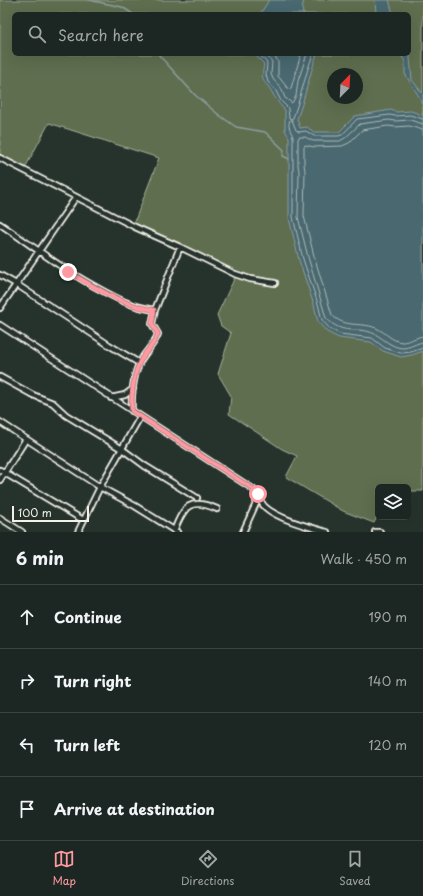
<!DOCTYPE html>
<meta charset="utf-8">
<style>
body{margin:0;font-family:"Playpen Sans",sans-serif;background:#29322f;color:#f1f3f6}
.controls{position:absolute;right:12px;bottom:12px;display:grid;overflow:hidden;border-radius:6px;box-shadow:0 4px 16px #0002}
.controls button{width:36px;height:36px;display:grid;place-items:center;padding:0;border:0;border-bottom:1px solid #3a4340;background:#1c2622;color:#f1f3f6;font:20px sans-serif}
.compass{position:absolute;left:327px;top:68px;width:36px;height:36px;border-radius:50%;background:#1c2622;box-shadow:0 4px 16px #0002;rotate:24deg}
.scale{position:absolute;left:12px;bottom:10px;width:77px;box-sizing:border-box;padding-left:4px;border:2px solid #f4f1e8;border-top:0;font-size:11px;line-height:14px;white-space:nowrap;color:#f4f1e8;-webkit-text-stroke:3px #26332d;paint-order:stroke}
.stop{position:absolute;width:12px;height:12px;margin:-9px;border:3px solid #ff9aa2;border-radius:50%;background:#fff}
.stop.end{background:#ff9aa2;border-color:#fff;box-shadow:0 1px 4px #0008}
.list{margin:0;padding:0;list-style:none}
h2{display:flex;justify-content:space-between;align-items:center;height:52px;margin:0;padding:0 16px;font-size:17px}
h2 small{font-size:13px;font-weight:400;color:#a0a5a5}
.list li{display:grid;grid-template-columns:26px 1fr auto;gap:12px;align-items:center;box-sizing:border-box;height:64px;padding:0 16px;border-top:1px solid #3a4340}
.list b{display:block;font-size:15px;white-space:nowrap}
.list em{font-size:13px;font-style:normal;color:#a0a5a5}
.icon{flex:none;width:22px;height:22px;fill:none;stroke:currentColor;stroke-width:2;stroke-linecap:round;stroke-linejoin:round}
.map{position:relative;flex:none;width:423px;height:532px;overflow:hidden}
.search{position:absolute;background:#1c2622;box-shadow:0 4px 16px #0002;left:12px;right:12px;top:12px;height:44px;display:flex;align-items:center;gap:10px;box-sizing:border-box;padding:0 14px;border-radius:6px;color:#a0a5a5;font-size:15px}
.sheet{height:308px;background:#1c2622}
nav{display:flex;justify-content:space-around;align-items:center;box-sizing:border-box;height:56px;border-top:1px solid #3a4340;background:#1c2622;font-size:11px;color:#a0a5a5}
nav a{display:grid;justify-items:center;gap:2px}
nav .on{color:#ff9aa2}
.map>svg:first-child{display:block}
.green{fill:#5e6e50;stroke:#a9b09c;fill-rule:evenodd}
.water{fill:#496870;stroke:#8d9fa0}
.lines{fill:none;stroke-linecap:round;stroke-linejoin:round}
.shore{stroke:#b0bab8;stroke-width:1}
.stream{stroke:#8d9fa0;stroke-width:1.5}
.minor-casing{stroke:#f4f1e8;stroke-width:8}
.minor{stroke:#26332d;stroke-width:4.5}
.route{stroke:#ff9aa2;stroke-width:5}
</style>
<div class="map">
<svg width="423" height="532" viewBox="0 0 423 532">
<rect width="100%" height="100%" fill="#26332d"/>
<filter id="ink" filterUnits="userSpaceOnUse"><feTurbulence type="fractalNoise" baseFrequency=".025" numOctaves="2"/><feDisplacementMap in="SourceGraphic" scale="8" xChannelSelector="R" yChannelSelector="G"/><feConvolveMatrix kernelMatrix="1 2 1 2 8 2 1 2 1" color-interpolation-filters="sRGB"/></filter>
<g filter="url(#ink)">
<path class="green" d="M0,0H423V491H408V487H378V515L374,523L343,511L286,477L297,456L282,449L229,414L231,396L218,374L231,333L221,326L217,315L237,273L134,223L159,158L49,123L25,168L0,155ZM14,14H409V54H14ZM333,74H357V98H333Z"/>
<path class="water" d="M269,0H304L302,8L303,14H260Z
M375,0H389L393,14H376Z
M409,47L412,80L423,94V108L420,98L405,74V61L400,54H409Z
M254,54H317C309,76 305,98 297,119L300,128L307,127L314,132H339L355,116L391,110L396,112L411,111L422,115L423,111V351L412,355L401,357L383,351L371,342L339,338L327,332L318,322L314,305L299,260L289,218V137L285,130V110C279,104 278,102 273,94C265,79 260,85 264,64Z"/>
<g class="lines">
<path class="shore" d="M259,54L267,63L266,75L268,82L276,91L281,101L288,108L289,118L291,119L293,118C301,97 305,75 313,54
M266,54L272,62L271,74L273,79L281,88L285,98L292,103L296,96L298,81L307,54
M274,54L278,62V76L289,90L291,88L301,54
M423,119L410,115L395,116L390,115L357,119L342,135L338,136H314L306,131L299,132L296,130L292,120H290C287,126 291,131 293,137V217L303,259L318,304L322,320L330,329L340,334L372,338L385,348L401,353L411,352L423,348
M423,124L410,120L395,121L389,120L360,124L345,138L340,141H313L305,137H299L298,139V165L299,171L298,217L308,257L326,318C344,337 356,325 375,334C384,339 391,347 402,348C410,348 416,343 423,342
M423,130L409,126L395,127L388,126L362,130L349,143L342,146L314,147L305,145L304,146V164L305,171L304,216L314,256L332,315C345,329 363,321 378,329C386,333 392,341 402,342C409,342 416,337 423,336"/>
<path class="stream" d="M89,0L122,7L133,14
M158,54L195,95L219,115L236,127L265,132L284,150L283,156L289,159"/>
<g class="minor-casing">
<path id="minor" d="M0,158L135,227L180,247L235,274L250,279L275,283
M0,224C34,247 66,272 103,291C122,301 133,307 155,310
M0,275L16,284L109,345L139,363
M0,308L76,197
M0,325L253,489C258,495 260,502 265,507C278,519 309,527 327,532
M0,377L33,395L53,403L66,415L122,449L145,466L197,498
M111,398L125,395L133,389
M132,411C131,398 133,377 139,364C143,353 154,346 158,334L152,324L155,310L180,247
M0,422L100,487L135,506L177,532
M0,470L83,520
M0,480L26,439
M0,518L22,532
M174,531C184,506 190,497 217,509
M78,532L100,487L140,417
M243,532L259,497
M375,532H380"/>
</g>
<use href="#minor" class="minor"/>
</g>
</g>
<g class="lines" filter="url(#ink)">
<path class="route" d="M68,272C95,287 123,306 154,310L152,324L158,334C154,346 143,353 139,364C133,377 131,398 132,411L253,489L258,494"/>
</g>
</svg>
<div class="controls">
<button><svg class="icon" aria-label="layers" viewBox="0 0 24 24"><path d="M12 4l9 5-9 5-9-5zM3 14l9 5 9-5"/></svg></button>
</div>
<svg class="compass" viewBox="-18 -18 36 36"><path d="M0-13l5 13h-10z" fill="#e53935"/><path d="M0 13l5-13h-10z" fill="#a0a5a5"/></svg>
<div class="scale">100 m</div>
<div class="stop" style="left:258px;top:494px"></div>
<div class="stop end" style="left:68px;top:272px"></div>
<div class="search"><svg class="icon" aria-label="search" viewBox="0 0 24 24"><circle cx="10" cy="10" r="6"/><path d="M15 15l6 6"/></svg>Search here</div>
</div>
<section class="sheet">
<h2>6 min<small>Walk · 450 m</small></h2>
<ul class="list">
<li><svg class="icon" aria-label="ahead" viewBox="0 0 24 24"><path d="M12 20V5M6 11l6-6 6 6"/></svg><div><b>Continue</b></div><em>190 m</em></li>
<li><svg class="icon" aria-label="right" viewBox="0 0 24 24"><path d="M7 20v-9h11M14 6l5 5-5 5"/></svg><div><b>Turn right</b></div><em>140 m</em></li>
<li><svg class="icon" aria-label="left" viewBox="0 0 24 24"><path d="M17 20v-9H6M10 6l-5 5 5 5"/></svg><div><b>Turn left</b></div><em>120 m</em></li>
<li><svg class="icon" aria-label="arrive" viewBox="0 0 24 24"><path d="M6 21V4h12l-3 4 3 4H6"/></svg><div><b>Arrive at destination</b></div></li>
</ul>
</section>
<nav>
<a class="on"><svg class="icon" aria-label="map" viewBox="0 0 24 24"><path d="M3 6l6-2 6 2 6-2v14l-6 2-6-2-6 2zM9 4v14M15 6v14"/></svg>Map</a>
<a><svg class="icon" aria-label="directions" viewBox="0 0 24 24"><path d="M12 3l9 9-9 9-9-9zM9 14v-3h6M13 9l2 2-2 2"/></svg>Directions</a>
<a><svg class="icon" aria-label="saved" viewBox="0 0 24 24"><path d="M7 4h10v16l-5-4-5 4z"/></svg>Saved</a>
</nav>
